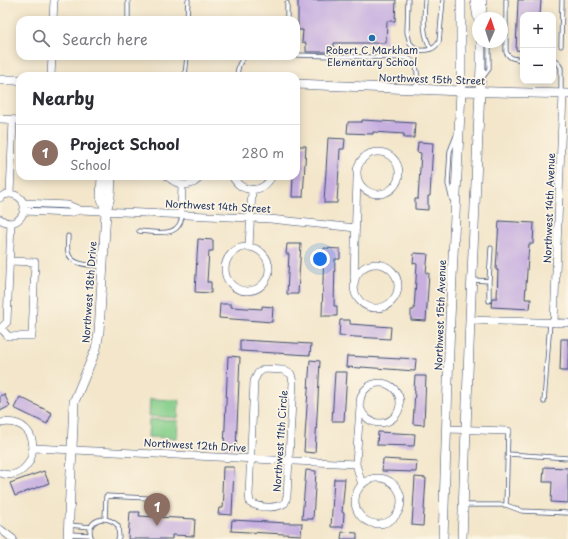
<!DOCTYPE html>
<meta charset="utf-8">
<style>
body{margin:0;font-family:"Playpen Sans",sans-serif;background:#f2f2f3;color:#2b2b33}
.controls{position:absolute;right:12px;top:12px;display:grid;overflow:hidden;border-radius:8px;box-shadow:0 2px 10px #0003}
.controls button{width:36px;height:36px;display:grid;place-items:center;padding:0;border:0;border-bottom:1px solid #e1e1e2;background:#fff;color:#2b2b33;font:20px sans-serif}
.compass{position:absolute;left:472px;top:12px;width:36px;height:36px;border-radius:50%;background:#fff;box-shadow:0 2px 10px #0003;rotate:3deg}
.you{position:absolute;left:320px;top:259px;width:14px;height:14px;margin:-10px;border:3px solid #fff;border-radius:50%;background:#1a73e8;box-shadow:0 0 0 6px #1a73e833}
.badge{display:grid;place-items:center;width:26px;height:26px;border-radius:50%;background:#b45309;color:#fff;font-size:13px;font-weight:700}
.pin{position:absolute;translate:-50% -33px;filter:drop-shadow(0 1px 2px #0008)}
.pin::after{content:'';position:absolute;top:21px;width:14px;height:12px;background:inherit;clip-path:polygon(0 0,100% 0,50% 100%)}
.list{margin:0;padding:0;list-style:none}
h2{display:flex;justify-content:space-between;align-items:center;height:52px;margin:0;padding:0 16px;font-size:17px}
h2 small{font-size:13px;font-weight:400;color:#7c7c81}
.list li{display:grid;grid-template-columns:26px 1fr auto;gap:12px;align-items:center;box-sizing:border-box;height:56px;padding:0 16px;border-top:1px solid #e1e1e2}
.list b{display:block;font-size:15px;white-space:nowrap}
.list p{margin:0;font-size:13px;white-space:nowrap;color:#7c7c81}
.list em{font-size:13px;font-style:normal;color:#7c7c81}
.icon{flex:none;width:22px;height:22px;fill:none;stroke:currentColor;stroke-width:2;stroke-linecap:round;stroke-linejoin:round}
.map{position:relative;flex:none;width:568px;height:539px;overflow:hidden}
.search{position:absolute;background:#fff;box-shadow:0 2px 10px #0003;left:16px;top:16px;width:284px;height:44px;display:flex;align-items:center;gap:10px;box-sizing:border-box;padding:0 14px;border-radius:12px;color:#7c7c81;font-size:15px}
.panel{position:absolute;background:#fff;box-shadow:0 2px 10px #0003;left:16px;top:72px;width:284px;height:108px;border-radius:12px}
.map>svg:first-child{display:block}
.green{fill:#83cd89;stroke:#4f7e74}
.building{fill:#c7b0e0}
.lines{fill:none;stroke-linecap:round;stroke-linejoin:round}
.service-casing{stroke:#3b4a6e;stroke-width:5}
.minor-casing{stroke:#3b4a6e;stroke-width:8}
.tertiary-casing{stroke:#3b4a6e;stroke-width:10}
.service{stroke:#fff;stroke-width:3.5}
.minor{stroke:#fff;stroke-width:7}
.tertiary{stroke:#fff;stroke-width:9}
.poi-dot{fill:#1f6fb2;stroke:#fcf5e5;stroke-width:1.5}
.labels{text-anchor:middle;stroke-width:3.5;stroke-linejoin:round;paint-order:stroke}
.poi-label{font-size:10px;fill:#1b2f5e;stroke:#fcf5e5}
.street-label{font-size:10px;fill:#1b2f5e;stroke:#fcf5e5}
</style>
<div class="map">
<svg width="568" height="539" viewBox="0 0 568 539">
<rect width="100%" height="100%" fill="#fcf5e5"/>
<filter id="ink" filterUnits="userSpaceOnUse"><feTurbulence type="fractalNoise" baseFrequency=".025" numOctaves="2"/><feDisplacementMap in="SourceGraphic" scale="8" xChannelSelector="R" yChannelSelector="G"/><feConvolveMatrix kernelMatrix="1 2 1 2 8 2 1 2 1" color-interpolation-filters="sRGB"/></filter>
<filter id="wash" filterUnits="userSpaceOnUse"><feTurbulence type="fractalNoise" baseFrequency=".012" numOctaves="4" result="noise"/><feDisplacementMap in="SourceGraphic" scale="16" xChannelSelector="R" yChannelSelector="G"/><feGaussianBlur stdDeviation="0.9" result="paint"/><feColorMatrix in="noise" values="0 0 0 0 0 0 0 0 0 0 0 0 0 0 0 0 0 1.4 0 .05"/><feComposite in="paint" operator="in"/></filter>
<g filter="url(#wash)">
<rect width="100%" height="100%" fill="#f3e6ca"/>
<path class="green" d="M150,399L179,400L178,418L149,416Z
M149,419L178,421L177,438L148,437Z"/>
<g id="blocks">
<path class="building" d="M298,0H396L395,21H387L386,43H334V52H306V43L302,42L303,30H298Z
M518,0H541L540,15H523V51L516,50Z
M362,120L415,123L414,138H404V134L373,132V134L347,133L348,122H362Z
M328,138L345,139L344,149H340L337,203H324Z
M418,142L433,143L430,196H428V210L415,209V199H418L421,153L417,152Z
M296,146H306L303,197H292L293,176H296Z
M499,221L534,223L533,244H529L525,299H531L530,309L491,307L492,298H497L498,270H496Z
M198,239L213,240V251H209L207,282H211V293L195,292Z
M287,244H301L298,294H287L289,254H286Z
M324,248L340,249V259H335L334,306H337V316H322Z
M414,253L428,254L426,273H429L426,321L411,320V310H414L417,264L413,263Z
M220,304H231V307L262,309V306L273,307L272,322L219,318Z
M340,320H350V324L391,327L390,339L339,336Z
M561,339H568V371H560Z
M240,340L311,344L310,355L240,351Z
M228,356L240,357L236,450L224,449Z
M347,356L400,359V358L416,359L415,371L361,367V368L346,367Z
M310,360L320,361L315,453L304,452Z
M335,372H347L344,421H332Z
M415,376H426L424,425L413,424L415,391L414,390Z
M4,394L10,406L0,411V396Z
M20,397L52,413L47,424L14,408Z
M378,432L415,434L414,446L377,445Z
M383,459L417,461L416,472L382,471Z
M223,467H234L232,515L218,514L219,508H223L224,493H222Z
M544,467L568,468V503L551,502L552,482H543Z
M306,470L316,471L313,519H302Z
M44,471L49,483L15,496L10,483Z
M415,477L426,478L423,526L412,525Z
M334,479H345L342,512L344,513L343,527H331Z
M130,512H140L139,516L195,519L194,536L172,535V539H128Z
M232,520L287,523H302L301,535L231,531Z
M342,532L357,533V539H341Z"/>
</g>
</g>
<g filter="url(#ink)">
<use href="#blocks" fill-opacity="0" stroke="#3b4a6e" stroke-width="1"/>
<g class="lines">
<g class="service-casing">
<path id="service" d="M408,0L407,32L410,43L417,50C427,51 434,50 439,42L443,0
M425,0C424,18 422,34 431,49
M506,0V52C509,59 516,59 523,60
M128,20V0
M187,20L188,0
M287,20V3
M561,46L562,0
M296,55L407,58C420,63 417,76 417,88
M553,60L557,61L561,68V93
M185,76L187,56
M237,76C238,67 239,61 246,56
M483,77L489,69V42
M452,200L448,184L450,151L456,136
M139,231C156,232 181,239 182,214
M68,236C68,241 67,247 68,252C71,266 91,265 102,266
M473,280L489,281L491,248
M489,301V281
M544,402L550,322
M508,454L568,458
M464,505H506L522,511L568,513
M506,505L508,431
M105,519L106,496L147,498
M68,525L91,527
M69,534L90,535
M92,539C83,521 106,512 118,526L119,537L118,539"/>
</g>
<g class="minor-casing">
<path id="minor" d="M53,20L54,0
M51,76L52,56
M0,119L20,120
M357 173a21 21 0 1 1 42 0a21 21 0 1 1-42 0Z
M167,176C177,186 192,189 201,176
M232,176C242,194 263,194 272,176
M10,194L13,120
M0,198C4,194 9,193 15,195C35,203 19,233 0,219
M23,203L68,205L80,210
M23,211L69,213L80,210L270,219L356,228
M181,214L182,185
M249,247L252,190
M225 269a22 22 0 1 1 44 0a22 22 0 1 1-44 0Z
M354 286a22 22 0 1 1 44 0a22 22 0 1 1-44 0Z
M354,278L357,178
M470,320L568,323
M554,323L563,94
M1,328L8,336H32L35,262L9,261
M0,329L7,322L11,223
M264,369L283,370L291,374L293,382L287,496L285,503C275,509 261,508 250,503L249,495L254,381L258,373Z
M360 403a20 20 0 1 1 40 0a20 20 0 1 1-40 0Z
M360,407L356,464L362,485
M0,423C49,415 38,486 0,473
M447,429L508,431
M34,448L356,464
M355 501a23 23 0 1 1 46 0a23 23 0 1 1-46 0Z
M0,529L13,539"/>
</g>
<g class="tertiary-casing">
<path id="tertiary" d="M475,0L478,18
M481,17L482,0
M0,80H20
M296,84L461,91L568,94
M102,176L101,196L106,211
M68,539L74,402L96,349L99,332L106,211L110,197L111,176
M443,539L450,319L461,91V0
M462,539L470,320L481,66V42"/>
</g>
<use href="#service" class="service"/>
<use href="#minor" class="minor"/>
<use href="#tertiary" class="tertiary"/>
</g>
</g>
<circle class="poi-dot" cx="372" cy="38" r="4"/>
<g class="labels">
<g class="poi-label">
<text x="372" y="54">Robert C Markham<tspan x="372" dy="12">Elementary School</tspan></text>
</g>
<g class="street-label">
<text transform="translate(432 79) rotate(2)" y="4">Northwest 15th Street</text>
<text transform="translate(218 206) rotate(3)" y="4">Northwest 14th Street</text>
<text transform="translate(549 208) rotate(-88)" y="4">Northwest 14th Avenue</text>
<text transform="translate(89 292) rotate(-86)" y="4">Northwest 18th Drive</text>
<text transform="translate(440 315) rotate(-88)" y="4">Northwest 15th Avenue</text>
<text transform="translate(280 441) rotate(-86)" y="4">Northwest 11th Circle</text>
<text transform="translate(195 445) rotate(3)" y="4">Northwest 12th Drive</text>
</g>
</g>
</svg>
<div class="controls">
<button>+</button>
<button>−</button>
</div>
<svg class="compass" viewBox="-18 -18 36 36"><path d="M0-13l5 13h-10z" fill="#e53935"/><path d="M0 13l5-13h-10z" fill="#7c7c81"/></svg>
<div class="you"></div>
<div class="pin badge" style="left:157px;top:526px;background:#8d6e63">1</div>
<div class="search"><svg class="icon" aria-label="search" viewBox="0 0 24 24"><circle cx="10" cy="10" r="6"/><path d="M15 15l6 6"/></svg>Search here</div>
<section class="panel">
<h2>Nearby<small></small></h2>
<ul class="list">
<li><span class="badge" style="background:#8d6e63">1</span><div><b>Project School</b><p>School</p></div><em>280 m</em></li>
</ul>
</section>
</div>
